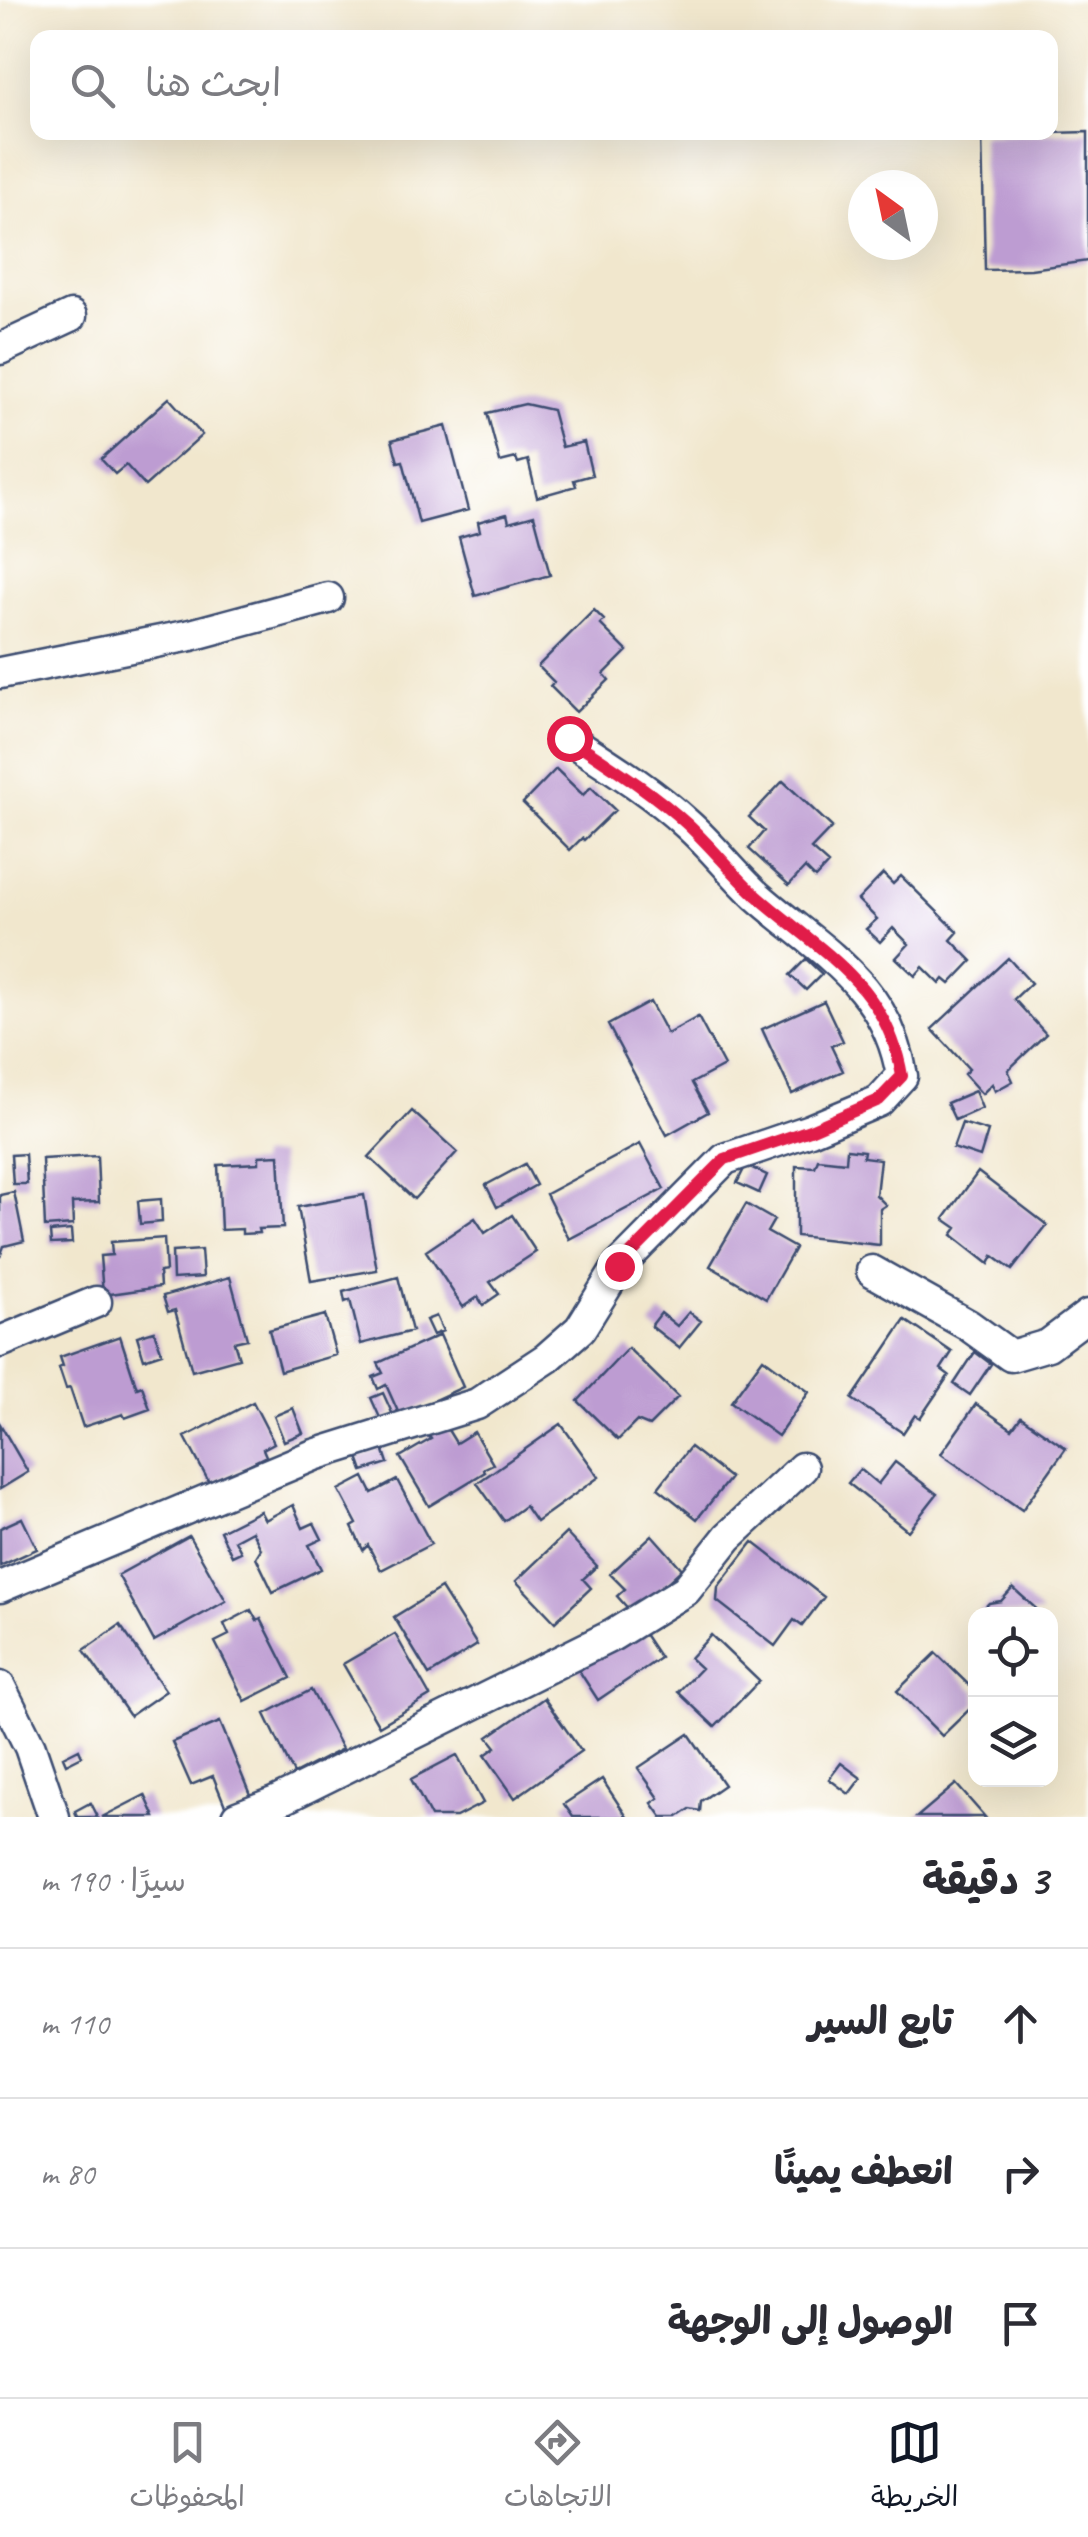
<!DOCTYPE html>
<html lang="ar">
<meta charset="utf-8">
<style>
body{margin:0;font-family:Caveat,"Playpen Sans Arabic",sans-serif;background:#f7f7f7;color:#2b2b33;direction:rtl}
.controls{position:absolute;right:30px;bottom:30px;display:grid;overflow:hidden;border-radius:20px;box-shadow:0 10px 40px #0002}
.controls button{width:90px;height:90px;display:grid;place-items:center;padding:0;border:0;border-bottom:2px solid #e1e1e2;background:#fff;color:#2b2b33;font:50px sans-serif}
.compass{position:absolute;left:848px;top:170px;width:90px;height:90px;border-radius:50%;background:#fff;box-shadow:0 10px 40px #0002;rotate:327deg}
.stop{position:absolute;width:30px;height:30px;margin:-22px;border:8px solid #e11d48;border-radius:50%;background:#fff}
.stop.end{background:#e11d48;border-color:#fff;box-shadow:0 2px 10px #0008}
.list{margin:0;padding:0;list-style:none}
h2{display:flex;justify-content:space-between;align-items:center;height:130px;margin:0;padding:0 40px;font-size:42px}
h2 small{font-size:32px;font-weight:400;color:#7c7c81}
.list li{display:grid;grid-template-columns:65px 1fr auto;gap:30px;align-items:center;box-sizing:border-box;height:150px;padding:0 40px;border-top:2px solid #e1e1e2}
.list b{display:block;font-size:38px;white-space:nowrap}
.list em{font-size:32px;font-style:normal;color:#7c7c81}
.icon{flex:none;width:55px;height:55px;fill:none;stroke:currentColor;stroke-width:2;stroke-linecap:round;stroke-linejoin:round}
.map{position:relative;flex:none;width:1088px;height:1817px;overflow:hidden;direction:ltr}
.search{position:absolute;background:#fff;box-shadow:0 10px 40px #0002;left:30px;right:30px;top:30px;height:110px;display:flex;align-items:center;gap:25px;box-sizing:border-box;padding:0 35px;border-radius:20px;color:#7c7c81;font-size:38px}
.sheet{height:580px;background:#fff}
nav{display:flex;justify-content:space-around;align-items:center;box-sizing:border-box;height:140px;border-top:2px solid #e1e1e2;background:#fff;font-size:28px;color:#7c7c81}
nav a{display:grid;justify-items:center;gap:5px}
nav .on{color:#111827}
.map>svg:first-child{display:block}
.building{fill:#bd9cd2}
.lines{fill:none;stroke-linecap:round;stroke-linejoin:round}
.street-casing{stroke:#3b4b6f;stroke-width:35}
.street{stroke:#fff;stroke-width:30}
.route{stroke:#e11d48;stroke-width:12}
</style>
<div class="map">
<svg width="1088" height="1817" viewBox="0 0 1088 1817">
<rect width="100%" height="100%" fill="#fff"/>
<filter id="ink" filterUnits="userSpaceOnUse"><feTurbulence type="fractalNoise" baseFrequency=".01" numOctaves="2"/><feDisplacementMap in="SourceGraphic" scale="20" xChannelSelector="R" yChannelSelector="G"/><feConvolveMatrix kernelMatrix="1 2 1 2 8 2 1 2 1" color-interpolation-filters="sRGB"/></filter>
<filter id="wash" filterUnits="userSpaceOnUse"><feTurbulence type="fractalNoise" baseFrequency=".0048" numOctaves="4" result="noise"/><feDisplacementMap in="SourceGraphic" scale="40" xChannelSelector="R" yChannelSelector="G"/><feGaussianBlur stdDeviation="2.25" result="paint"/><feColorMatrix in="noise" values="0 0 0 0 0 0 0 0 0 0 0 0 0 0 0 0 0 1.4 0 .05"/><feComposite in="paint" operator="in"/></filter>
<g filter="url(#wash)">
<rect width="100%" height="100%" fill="#f1e7cd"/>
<g id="blocks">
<path class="building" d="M1088,132V261L1031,269L985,270L982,135Z
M169,398L202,435L145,486L126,465L115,474L101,459Z
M525,404L552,410L562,447L584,442L592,475L574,480L576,486L537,497L528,460L518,463L516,458L500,462L487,413Z
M446,426L468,510L419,523L403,461L398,462L392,440Z
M507,514L509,522L534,515L550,575L475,596L459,537L480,531L478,522Z
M594,610L604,620L600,624L627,651L604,674L609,680L576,712L550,686L554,682L538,666Z
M556,769L583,795L591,787L615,810L584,840L582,838L570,850L523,803Z
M783,781L832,827L811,849L828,864L815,878L805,868L789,885L749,849L764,831L749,817Z
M883,874L893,884L901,876L958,932L951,940L972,961L950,984L944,979L940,984L923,967L915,976L896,958L909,944L893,928L880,942L866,929L877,919L858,900Z
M1008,958L1031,983L1014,999L1046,1034L1008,1070L1013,1081L995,1091L992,1084L982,1094L964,1074L969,1069L932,1029Z
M806,959L822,974L806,990L790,975Z
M824,1001L843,1041L831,1046L843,1071L792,1094L762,1029Z
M650,1002L667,1034L698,1017L724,1066L692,1083L708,1112L667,1135L608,1025Z
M975,1091L982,1108L955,1120L947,1103Z
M412,1111L457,1152L414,1199L369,1157Z
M962,1123L988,1131L980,1157L953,1148Z
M640,1144L664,1189L569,1239L546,1194Z
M847,1149L864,1151L863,1157L880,1159L876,1195L886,1205L880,1209V1245L796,1236V1166L815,1167L818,1159L846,1162Z
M25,1154L27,1184H13L11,1155Z
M279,1155L283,1228L258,1229L259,1233L242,1234V1229L221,1230L218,1165L259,1163V1156Z
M97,1156L99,1202L72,1203L73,1225L45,1227L42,1159Z
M525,1164L536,1185L497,1207L486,1185Z
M746,1165L767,1175L759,1193L737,1183Z
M978,1172L1047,1225L1012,1270L993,1256L989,1264L952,1235L957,1228L944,1219Z
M14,1192L24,1241L4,1246L0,1257V1195Z
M364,1195L377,1270L311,1281L298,1207Z
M161,1199L162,1222L140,1224L138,1201Z
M746,1204L774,1220L767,1232L795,1248L766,1299L710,1266Z
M512,1215L536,1252L490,1282L499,1294L483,1305L478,1297L463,1307L426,1251L475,1218L485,1233Z
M71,1230L72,1243L51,1244L50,1232Z
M164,1238L166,1271L159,1272L160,1287L103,1295L100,1256L112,1255L111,1242Z
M201,1250L203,1277L173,1279L172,1252Z
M230,1277L247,1339L234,1342L239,1358L192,1371L175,1310L168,1312L163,1296Z
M398,1277L412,1331L361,1344L350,1300L345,1302L343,1292Z
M689,1312L701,1321L679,1348L651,1326L661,1313L677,1326Z
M325,1315L336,1355L280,1371L269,1330Z
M436,1316L443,1331L433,1335L426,1320Z
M905,1320L952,1352L941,1369L949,1375L920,1418L915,1415L903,1433L852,1399Z
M154,1331L162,1353L144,1359L137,1336Z
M440,1335L463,1387L400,1416L386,1385L378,1389L373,1377L383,1373L378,1363Z
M120,1336L137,1388L142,1386L150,1409L125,1418L123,1414L83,1427L70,1388L66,1389L59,1368L63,1366L60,1357Z
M628,1348L678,1397L649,1426L637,1421L618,1440L578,1401Z
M975,1352L991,1364L970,1395L954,1384Z
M763,1358L809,1392L778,1436L731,1402Z
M383,1393L393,1415L381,1420L371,1398Z
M253,1402L274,1443L263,1449L266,1456L210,1484L185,1437Z
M976,1404L1012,1429L1021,1417L1066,1448L1022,1510L941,1454Z
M293,1408L303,1433L284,1441L274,1416Z
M0,1424L28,1472L0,1489Z
M561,1424L599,1477L536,1522L525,1506L504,1521L477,1483Z
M445,1425L456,1443L474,1432L493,1464L483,1469L485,1472L429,1506L400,1457L431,1439L428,1435Z
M690,1447L730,1478L697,1519L658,1488Z
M383,1448L388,1463L363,1471L358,1457Z
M895,1462L937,1494L908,1531L848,1483L860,1469L878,1484Z
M364,1477L372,1493L397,1480L431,1544L381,1570L368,1545L363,1550L352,1527L357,1524L339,1490Z
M293,1505L303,1528L314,1523L322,1539L309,1545L321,1569L273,1592L256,1557L261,1549L252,1531L235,1540L241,1552L232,1556L220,1531L260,1511L265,1520Z
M22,1518L37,1549L0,1566V1528Z
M566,1533L597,1566L583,1579L591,1588L555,1622L516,1581Z
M652,1535L682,1569L633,1614L617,1596L625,1589L610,1574Z
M189,1536L226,1601L154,1641L118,1575Z
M753,1542L824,1597L802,1626L794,1620L775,1646L717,1601L718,1587Z
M441,1588L477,1645L429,1675L394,1617Z
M1013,1588L1042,1614H978L989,1603L1001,1601Z
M251,1610L257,1621L261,1619L291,1678L245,1701L215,1642L229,1635L224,1624Z
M120,1625L166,1691L130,1716L84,1650Z
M638,1625L660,1658L598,1700L576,1666Z
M395,1634L430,1696L379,1726L343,1664Z
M711,1635L759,1681L715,1727L678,1692L701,1668L690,1658Z
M936,1653L976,1692V1703L942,1736L897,1691Z
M311,1690L342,1749L294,1774L265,1714Z
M544,1698L581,1751L515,1798L485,1755L496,1747L488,1737Z
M220,1722L253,1802L228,1813L213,1776L191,1785L172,1742Z
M689,1734L724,1785L701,1801L700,1811L690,1809L678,1817H662L652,1803L659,1798L638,1768Z
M79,1749L82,1756L66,1764L63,1757Z
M457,1755L483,1803L456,1817H431L411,1779Z
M841,1763L861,1778L849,1794L829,1779Z
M602,1779L627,1817H573L564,1804Z
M956,1784L985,1817H917Z
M145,1795L155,1817H102Z
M90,1803L97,1817H77L75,1811Z"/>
</g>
</g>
<g filter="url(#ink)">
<use href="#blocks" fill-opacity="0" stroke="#3b4b6f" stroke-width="2.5"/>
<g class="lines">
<g class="street-casing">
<path id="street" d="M0,349L71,316
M0,673L191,635L328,598
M872,1271L968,1325L1011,1356L1048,1345L1088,1315
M0,1342L96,1302
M0,1587L314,1455L477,1404L547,1358L580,1329L619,1266L725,1159L810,1130L879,1101L902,1076C887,984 821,952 757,896C732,873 712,846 687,824C651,791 609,765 569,739
M0,1687L30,1747L54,1817
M237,1817L276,1802L613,1635L686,1590L728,1537L802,1468"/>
</g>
<use href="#street" class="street"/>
</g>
</g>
<g class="lines" filter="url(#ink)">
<path class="route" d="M569,738C609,765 651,791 687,824C712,847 732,873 757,896C821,952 887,984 902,1076L879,1100L810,1130L725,1159L619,1266"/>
</g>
</svg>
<div class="controls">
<button><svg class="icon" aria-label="locate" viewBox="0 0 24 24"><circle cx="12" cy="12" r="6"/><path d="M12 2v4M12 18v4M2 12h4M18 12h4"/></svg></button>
<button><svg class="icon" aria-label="layers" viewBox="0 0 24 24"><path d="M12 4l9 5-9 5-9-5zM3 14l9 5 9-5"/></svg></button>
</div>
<svg class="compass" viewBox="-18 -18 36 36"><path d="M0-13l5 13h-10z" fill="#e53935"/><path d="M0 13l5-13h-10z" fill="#7c7c81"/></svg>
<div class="stop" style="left:569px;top:738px"></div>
<div class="stop end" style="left:619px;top:1266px"></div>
<div class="search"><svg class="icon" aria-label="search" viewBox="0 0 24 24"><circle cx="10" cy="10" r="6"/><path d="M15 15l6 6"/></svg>ابحث هنا</div>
</div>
<section class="sheet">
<h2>3 دقيقة<small>سيرًا · 190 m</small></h2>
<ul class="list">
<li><svg class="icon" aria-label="ahead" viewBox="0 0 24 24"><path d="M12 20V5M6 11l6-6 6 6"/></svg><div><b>تابع السير</b></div><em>110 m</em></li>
<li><svg class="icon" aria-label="right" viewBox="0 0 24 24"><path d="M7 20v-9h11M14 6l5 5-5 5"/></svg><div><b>انعطف يمينًا</b></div><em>80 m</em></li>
<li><svg class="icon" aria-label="arrive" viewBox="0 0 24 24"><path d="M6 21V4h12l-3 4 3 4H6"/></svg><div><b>الوصول إلى الوجهة</b></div></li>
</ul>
</section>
<nav>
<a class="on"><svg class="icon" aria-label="map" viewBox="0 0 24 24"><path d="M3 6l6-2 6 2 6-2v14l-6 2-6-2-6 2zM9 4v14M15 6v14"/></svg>الخريطة</a>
<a><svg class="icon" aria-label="directions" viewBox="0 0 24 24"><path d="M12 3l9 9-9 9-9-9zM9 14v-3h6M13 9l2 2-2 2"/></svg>الاتجاهات</a>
<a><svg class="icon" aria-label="saved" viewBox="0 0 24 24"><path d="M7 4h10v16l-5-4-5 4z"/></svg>المحفوظات</a>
</nav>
